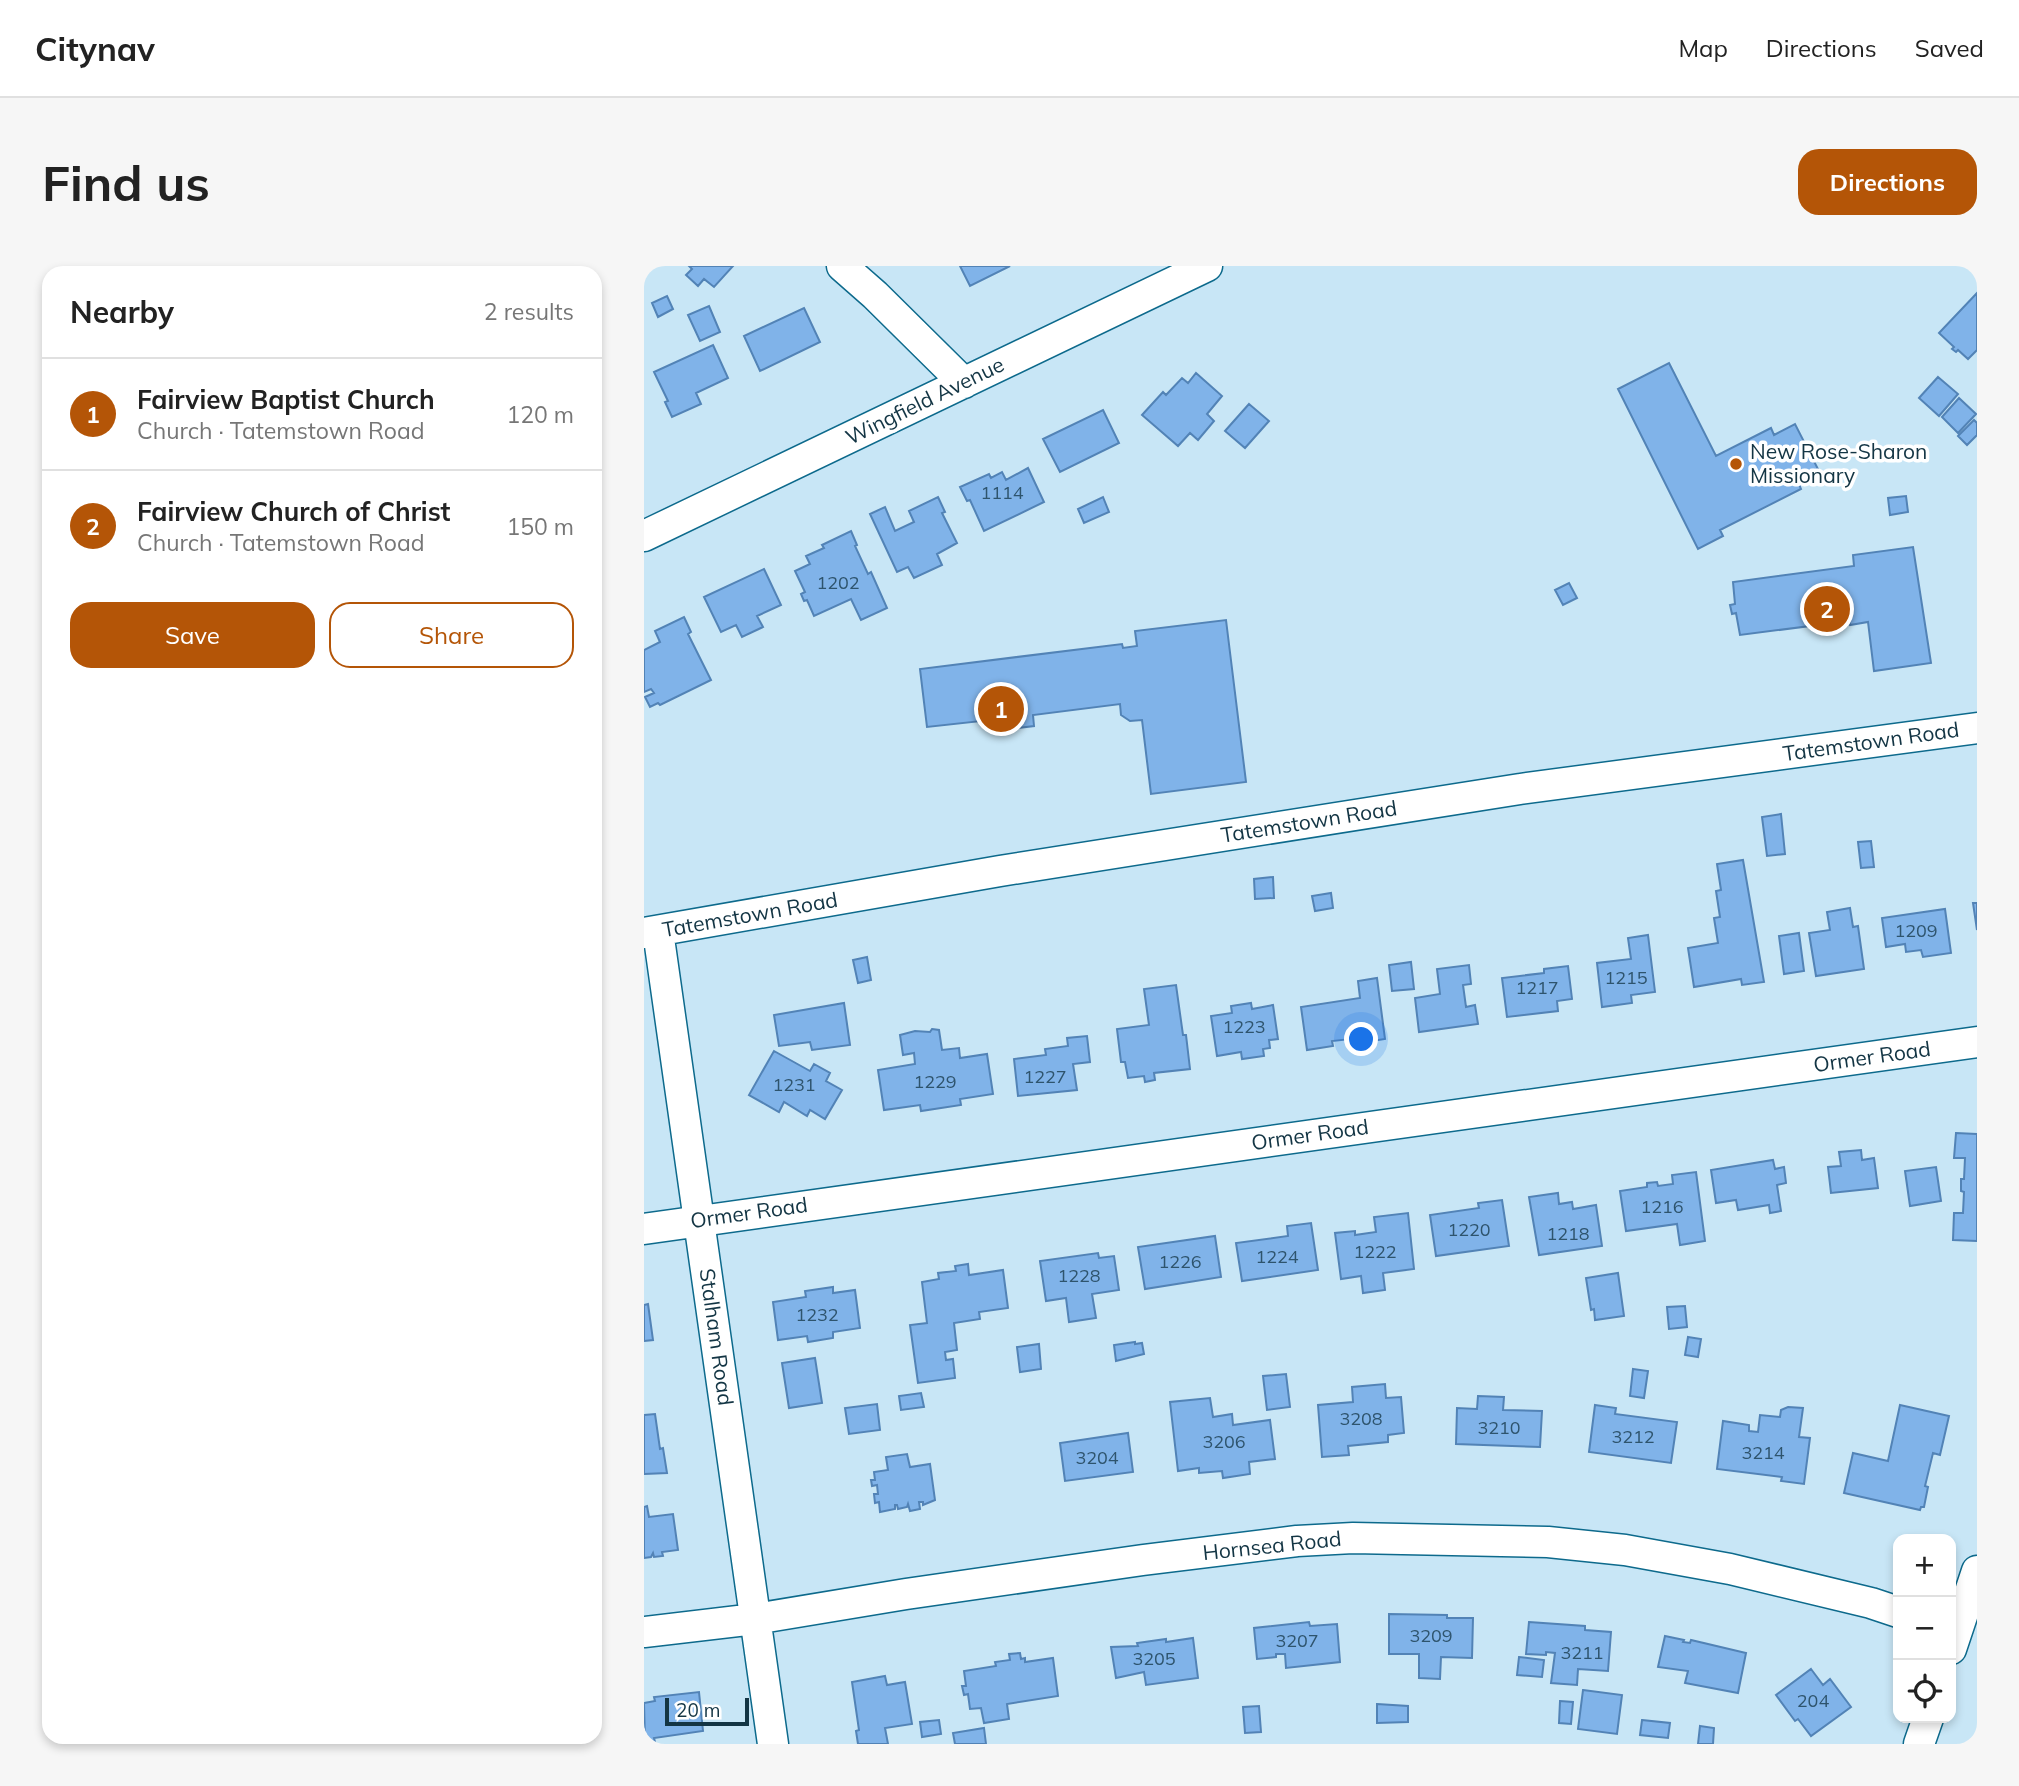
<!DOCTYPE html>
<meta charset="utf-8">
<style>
body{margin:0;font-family:Mulish,sans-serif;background:#f6f6f6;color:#222}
.controls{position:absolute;right:21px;bottom:21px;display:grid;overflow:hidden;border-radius:14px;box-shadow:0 4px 10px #0003}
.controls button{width:63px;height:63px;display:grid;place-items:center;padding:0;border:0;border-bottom:2px solid #e0e0e0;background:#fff;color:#222;font:35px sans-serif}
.scale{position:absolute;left:21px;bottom:18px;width:84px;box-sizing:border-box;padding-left:7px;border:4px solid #133544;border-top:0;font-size:19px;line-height:24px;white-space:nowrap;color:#133544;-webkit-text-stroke:5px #fff;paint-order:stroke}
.you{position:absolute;left:718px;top:774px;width:24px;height:24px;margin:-18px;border:5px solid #fff;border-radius:50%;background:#1a73e8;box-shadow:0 0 0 10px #1a73e833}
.badge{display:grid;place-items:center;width:46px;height:46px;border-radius:50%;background:#b45507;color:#fff;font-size:23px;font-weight:700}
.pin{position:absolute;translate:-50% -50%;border:4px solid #fff;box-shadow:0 2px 7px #0006}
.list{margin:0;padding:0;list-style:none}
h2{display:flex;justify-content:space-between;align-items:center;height:91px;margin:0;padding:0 28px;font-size:30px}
h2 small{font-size:23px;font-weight:400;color:#767676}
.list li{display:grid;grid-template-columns:46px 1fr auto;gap:21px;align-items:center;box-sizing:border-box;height:112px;padding:0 28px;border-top:2px solid #e0e0e0}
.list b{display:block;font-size:26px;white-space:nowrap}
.list p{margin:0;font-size:23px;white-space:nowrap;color:#767676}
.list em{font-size:23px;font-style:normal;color:#767676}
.actions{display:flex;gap:14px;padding:21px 28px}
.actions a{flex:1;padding:16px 0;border:2px solid #b45507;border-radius:21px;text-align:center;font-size:24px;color:#b45507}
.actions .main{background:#b45507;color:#fff}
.icon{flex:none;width:38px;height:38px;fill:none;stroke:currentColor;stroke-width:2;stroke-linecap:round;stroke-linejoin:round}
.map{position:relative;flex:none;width:1333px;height:1478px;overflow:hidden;border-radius:21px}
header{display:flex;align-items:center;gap:42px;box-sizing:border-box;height:98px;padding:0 35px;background:#fff;border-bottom:2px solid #e0e0e0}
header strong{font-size:33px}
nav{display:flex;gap:38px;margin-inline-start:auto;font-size:24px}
.intro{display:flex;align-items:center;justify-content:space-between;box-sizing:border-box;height:168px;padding:0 42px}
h1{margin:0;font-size:49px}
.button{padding:18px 32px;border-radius:21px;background:#b45507;color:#fff;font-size:24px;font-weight:700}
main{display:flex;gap:42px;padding:0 42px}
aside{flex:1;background:#fff;border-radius:21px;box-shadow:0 4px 10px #0003}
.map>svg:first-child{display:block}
.building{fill:#80b3e9;stroke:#5283b6;stroke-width:2}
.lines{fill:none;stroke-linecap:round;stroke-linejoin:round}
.minor-casing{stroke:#0d6a8c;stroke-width:33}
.minor{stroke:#fff;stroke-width:30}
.poi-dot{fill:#b45507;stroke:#fff;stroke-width:2.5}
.labels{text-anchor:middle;stroke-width:7;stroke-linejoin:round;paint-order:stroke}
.number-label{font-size:18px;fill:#2e546d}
.street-label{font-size:21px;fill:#133544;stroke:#fff}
.poi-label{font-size:21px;fill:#133544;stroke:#fff;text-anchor:start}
</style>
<header>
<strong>Citynav</strong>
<nav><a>Map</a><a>Directions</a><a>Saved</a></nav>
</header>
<div class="intro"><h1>Find us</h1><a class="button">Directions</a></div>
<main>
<aside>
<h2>Nearby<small>2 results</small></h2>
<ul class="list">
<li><span class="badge">1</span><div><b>Fairview Baptist Church</b><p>Church · Tatemstown Road</p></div><em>120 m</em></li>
<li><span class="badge">2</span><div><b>Fairview Church of Christ</b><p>Church · Tatemstown Road</p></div><em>150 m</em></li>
</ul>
<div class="actions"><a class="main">Save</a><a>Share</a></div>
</aside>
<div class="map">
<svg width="1333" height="1478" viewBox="0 0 1333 1478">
<rect width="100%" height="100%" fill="#c8e6f6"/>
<path class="building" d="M45,0H89L70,21L60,13L54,20L42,9L48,3Z
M316,0H366L326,20Z
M1333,27V84L1324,93L1314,84L1312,86L1308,83L1310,81L1295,67Z
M23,30L29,43L14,51L8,37Z
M65,40L76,66L56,75L44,49Z
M160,42L176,76L116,105L100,70Z
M69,79L84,112L52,127L57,138L28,151L21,136L24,135L10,106Z
M1025,97L1072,190L1127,162L1130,169L1151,158L1176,207L1155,218L1157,223L1076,264L1079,270L1054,283L974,123Z
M552,107L578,130L563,148L570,155L554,174L546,167L534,180L498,149L519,126L522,129L538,112L544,117Z
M1294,111L1314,128L1295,150L1275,132Z
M1315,132L1332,148L1314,167L1298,151Z
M605,138L625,155L601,182L581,165Z
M459,144L475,177L416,206L399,173Z
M1330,154L1333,157V169L1323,179L1314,170Z
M384,202L400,236L340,265L326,234L323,235L316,221L345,208L347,212L358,206L362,214Z
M1262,230L1264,246L1246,249L1244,232Z
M294,231L301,246L298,247L313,277L293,288L298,299L270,312L264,301L253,306L226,248L241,241L251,265L270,256L265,245Z
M459,231L465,246L440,257L434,243Z
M207,265L213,279L211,280L224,308L227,306L243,342L217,354L207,333L170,350L163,334L160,335L157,328L161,326L151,305L166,298L162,290L180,282L178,279Z
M1269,281L1287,397L1230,405L1224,356L1206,359L1205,355L1096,369L1092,347L1088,348L1086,339L1091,338L1089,316L1210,300L1209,289Z
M120,303L137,339L113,350L119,361L98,371L92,359L77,366L60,331Z
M925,317L933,332L919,339L911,324Z
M40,351L47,366L44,368L67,414L16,439L14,437L6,441L1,431L10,427L7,423L0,426V384L16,376L11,365Z
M582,354L602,516L507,528L498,454L486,455L477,449L476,438L389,449L390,460L365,463L364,452L283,461L276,403L478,378L479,382L493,380L491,365Z
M1137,548L1141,588L1123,590L1118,551Z
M1227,575L1230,601L1217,602L1214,576Z
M1099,594L1120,716L1098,719L1097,713L1050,721L1044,682L1074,677L1070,652L1076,651L1072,625L1077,624L1073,598Z
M629,611L630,632L611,633L610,613Z
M687,627L689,642L671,645L668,630Z
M1329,637H1333V664Z
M1206,642L1209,661L1214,660L1220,703L1172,710L1165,667L1186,664L1183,646Z
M1301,643L1307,687L1279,691L1277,684L1262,686L1261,678L1242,681L1238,652Z
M1155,667L1160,705L1140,708L1135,670Z
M1004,669L1011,726L987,729L988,737L958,741L953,697L987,693L984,672Z
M223,691L227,714L214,717L209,694Z
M767,696L770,723L748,725L745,699Z
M825,699L827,718L819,719L822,741L831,739L834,758L775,766L771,732L796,728L793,703Z
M924,700L928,733L913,735L914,745L863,751L858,712L900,707V703Z
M733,712L741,773L715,777V772L688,775L689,780L663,784L657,741L716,732L714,715Z
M532,719L539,769H542L546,803L510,807L511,814L501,816L500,810L484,812L481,796H477L473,763L505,759L500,723Z
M200,737L206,779L168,784L166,776L135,780L130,749Z
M607,737L608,743L629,739L634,773L625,774L626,782L619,783L620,790L598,793L597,786L573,790L567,750L588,747L587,740Z
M288,763L295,764L298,784L315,782L316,792L343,788L349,828L316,833L317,839L277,845L276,839L240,844L234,804L271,798L270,787L259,789L256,769L271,765L286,766Z
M443,770L446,796L429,798L433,824L374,830L370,793L402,789L401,783L424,780L423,772Z
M130,785L166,805L170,798L186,807L182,815L198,824L181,853L166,844L163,850L140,836L135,846L105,829Z
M1312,867L1333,868V975L1309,974L1310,947H1319L1320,926L1317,925V913H1320L1321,892H1310Z
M1217,884L1218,894L1230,892L1234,922L1187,927L1184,901L1197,900L1195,886Z
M1129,894L1131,903L1140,901L1142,917L1133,919L1137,945L1126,947L1125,939L1094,944L1092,934L1072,937L1067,904Z
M1292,901L1297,935L1266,940L1261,905Z
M1052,906L1061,975L1036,979L1033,958L982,965L976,925L1003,921V917L1013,916L1014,920L1029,918L1028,909Z
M914,927L915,938L928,936L929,943L952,939L958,980L895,989L885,931Z
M858,934L865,980L792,990L786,949L835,942L834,937Z
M764,947L770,1003L739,1007L741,1024L719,1027L717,1010L697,1013L691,967L711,965V969L732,966L730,951Z
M667,957L674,1004L598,1015L592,977L644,970L643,960Z
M571,970L577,1011L501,1023L494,981Z
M454,987L455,992L470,990L475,1024L448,1028L452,1052L425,1056L422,1032L402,1035L396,995Z
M324,998L325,1009L359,1004L364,1042L335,1046L336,1053L310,1057L313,1084L301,1086L302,1094L309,1093L311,1112L274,1117L266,1059L283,1057L278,1016L295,1013L294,1007L312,1005L311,1000Z
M974,1007L980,1050L951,1054L950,1043L947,1044L942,1012Z
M189,1021V1027L211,1024L216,1062L189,1066V1072L164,1076L163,1070L134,1074L129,1036L162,1031L161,1025Z
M4,1038L9,1074L0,1075V1039Z
M1041,1040L1043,1061L1025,1063L1023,1041Z
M1044,1071L1057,1073L1054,1091L1041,1089Z
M491,1076V1078L498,1077L500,1088L472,1095L470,1079Z
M395,1078L397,1103L376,1106L373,1081Z
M171,1092L178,1137L145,1142L138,1097Z
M989,1103L1004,1105L1000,1132L986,1130Z
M642,1108L646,1141L623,1144L619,1110Z
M741,1118L742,1132L757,1131L760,1167L744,1169V1176L704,1180L705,1189L678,1191L674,1139L709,1136L708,1121Z
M277,1127L280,1141L257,1144L255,1130Z
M834,1130L860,1131L859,1144L898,1145L896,1181L812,1178L813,1142L833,1143Z
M566,1132L569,1151L588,1148L589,1159L626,1154L631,1193L605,1196L606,1208L579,1212L578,1205L555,1207V1202L534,1205L526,1136Z
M233,1138L236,1164L205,1168L201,1142Z
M951,1139L972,1142L971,1148L1033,1156L1027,1197L945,1186Z
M1256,1139L1305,1150L1296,1189L1289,1187L1281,1220L1284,1221L1280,1241H1277L1276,1244L1200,1227L1209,1187L1244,1195Z
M1144,1141L1159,1142L1155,1171L1166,1172L1160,1218L1137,1215L1138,1211L1073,1203L1079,1155L1105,1159V1165L1114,1166L1116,1149L1136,1151L1137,1144Z
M11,1148L16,1183L19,1182L23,1207L0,1208V1149Z
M484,1167L489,1206L421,1215L416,1177Z
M263,1188L266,1201L286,1198L291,1234L279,1239V1236H275L276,1243L266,1245L264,1238L263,1241L254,1243L253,1239H251V1243L236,1246L235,1236L231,1237L230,1228H234L233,1219L228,1220L227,1214H231L230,1206L244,1204L242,1191Z
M3,1240L5,1251L29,1248L34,1284L18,1286L19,1290L10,1291L9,1287L7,1291L0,1292V1241Z
M745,1348L803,1349V1352H829L828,1392L797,1391L796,1413L775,1412V1388H745Z
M665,1356L666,1360L693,1358L696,1396L642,1402L641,1388H632V1391L613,1393L610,1362Z
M885,1356L941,1360V1364L967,1366L964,1405L934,1403L933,1419L907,1417L911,1387L902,1386V1389L882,1388Z
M1021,1370L1040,1374L1039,1376L1046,1377L1047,1374L1102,1387L1094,1427L1041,1417L1044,1405L1014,1401Z
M549,1372L554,1412L502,1419L500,1406L472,1412L467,1381L494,1380L493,1377L522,1373V1376Z
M376,1387L377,1393L381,1392V1396L409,1392L414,1430L363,1438L365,1453L340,1457L337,1442L326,1443L324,1428L320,1429L318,1420H322L320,1405L352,1400L351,1396L366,1394L365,1388Z
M875,1391L900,1394L898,1411L873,1409Z
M1167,1403L1179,1419L1186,1413L1207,1441L1167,1470L1154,1453L1151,1455L1132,1429Z
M241,1410L243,1419L261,1416L268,1458L241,1462L244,1478H214L212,1465L215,1464L208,1416Z
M939,1424L978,1429L973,1468L934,1463Z
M55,1426L59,1465L10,1472L11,1476L5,1477L4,1473L1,1474L0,1437L11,1435L10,1431Z
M916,1435L929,1436L927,1458L915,1457Z
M733,1438L764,1440V1456L733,1457Z
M615,1440L617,1466L601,1467L599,1441Z
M295,1454L297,1468L278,1471L276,1456Z
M998,1454L1026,1457L1024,1472L996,1469Z
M1056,1460L1070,1462L1069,1478H1054Z
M340,1462L342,1478H311L309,1467Z"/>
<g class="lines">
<g class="minor-casing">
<path id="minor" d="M198,0L231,29L320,117
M0,270L563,0
M14,665L129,1478
M0,667L356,605L876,523L1333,462
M0,963L1333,776
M0,1366L111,1353L262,1328L499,1294L653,1275L709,1272L904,1276L981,1284L1086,1303L1227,1337L1254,1346
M1307,1383L1333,1305
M1275,1478L1284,1452"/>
</g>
<use href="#minor" class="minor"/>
</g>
<circle class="poi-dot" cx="1092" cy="198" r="7"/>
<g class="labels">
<g class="number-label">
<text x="358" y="233">1114</text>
<text x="194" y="323">1202</text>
<text x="1272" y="671">1209</text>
<text x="982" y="718">1215</text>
<text x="893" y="728">1217</text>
<text x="600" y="767">1223</text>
<text x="401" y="817">1227</text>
<text x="291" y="822">1229</text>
<text x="150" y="825">1231</text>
<text x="1018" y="947">1216</text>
<text x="825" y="970">1220</text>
<text x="924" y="974">1218</text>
<text x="731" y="992">1222</text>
<text x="633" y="997">1224</text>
<text x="536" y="1002">1226</text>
<text x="435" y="1016">1228</text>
<text x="173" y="1055">1232</text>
<text x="717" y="1159">3208</text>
<text x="855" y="1168">3210</text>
<text x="989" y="1177">3212</text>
<text x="580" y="1182">3206</text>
<text x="1119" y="1193">3214</text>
<text x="453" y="1198">3204</text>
<text x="787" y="1376">3209</text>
<text x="653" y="1381">3207</text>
<text x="938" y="1393">3211</text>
<text x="510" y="1399">3205</text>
<text x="1169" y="1441">204</text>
</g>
<g class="street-label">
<text transform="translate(281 135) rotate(-26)" y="7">Wingfield Avenue</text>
<text transform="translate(1227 476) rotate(-8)" y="7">Tatemstown Road</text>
<text transform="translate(665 556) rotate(-9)" y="7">Tatemstown Road</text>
<text transform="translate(106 649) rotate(-10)" y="7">Tatemstown Road</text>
<text transform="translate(1228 791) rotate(-8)" y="7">Ormer Road</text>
<text transform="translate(666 869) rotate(-8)" y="7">Ormer Road</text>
<text transform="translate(105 947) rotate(-8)" y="7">Ormer Road</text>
<text transform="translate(72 1071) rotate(82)" y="7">Stalham Road</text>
<text transform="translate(628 1280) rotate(-6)" y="7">Hornsea Road</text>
</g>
<g class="poi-label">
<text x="1106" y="193">New Rose-Sharon<tspan x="1106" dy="24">Missionary</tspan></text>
</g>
</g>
</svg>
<div class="controls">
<button>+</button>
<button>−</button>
<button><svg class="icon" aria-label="locate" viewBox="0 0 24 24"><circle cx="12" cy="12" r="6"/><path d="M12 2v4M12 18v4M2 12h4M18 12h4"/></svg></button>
</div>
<div class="scale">20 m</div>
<div class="you"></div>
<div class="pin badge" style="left:357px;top:443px">1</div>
<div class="pin badge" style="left:1183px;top:343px">2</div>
</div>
</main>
